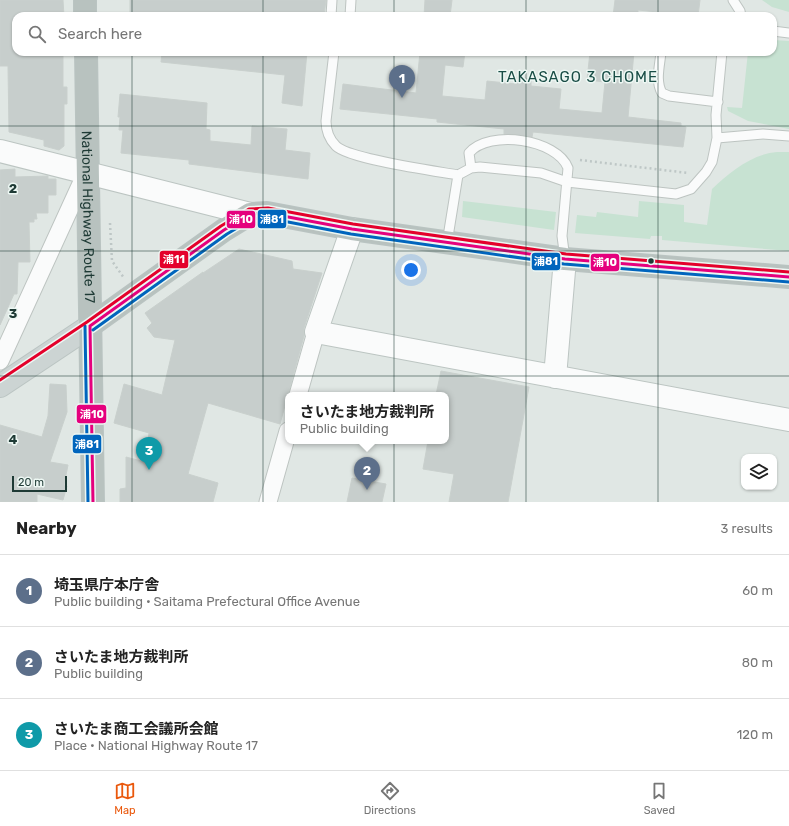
<!DOCTYPE html>
<meta charset="utf-8">
<style>
body{margin:0;font-family:Rubik,"Noto Sans JP",sans-serif;background:#f6f6f6;color:#222}
.controls{position:absolute;right:12px;bottom:12px;display:grid;overflow:hidden;border-radius:8px;box-shadow:0 1px 3px #0004}
.controls button{width:36px;height:36px;display:grid;place-items:center;padding:0;border:0;border-bottom:1px solid #e0e0e0;background:#fff;color:#222;font:20px sans-serif}
.scale{position:absolute;left:12px;bottom:10px;width:55px;box-sizing:border-box;padding-left:4px;border:2px solid #1e3a35;border-top:0;font-size:11px;line-height:14px;white-space:nowrap;color:#1e3a35;-webkit-text-stroke:3px #edf7f3;paint-order:stroke}
.you{position:absolute;left:411px;top:270px;width:14px;height:14px;margin:-10px;border:3px solid #fff;border-radius:50%;background:#1a73e8;box-shadow:0 0 0 6px #1a73e833}
.badge{display:grid;place-items:center;width:26px;height:26px;border-radius:50%;background:#ea580c;color:#fff;font-size:13px;font-weight:700}
.pin{position:absolute;translate:-50% -33px;filter:drop-shadow(0 1px 2px #0008)}
.pin::after{content:'';position:absolute;top:21px;width:14px;height:12px;background:inherit;clip-path:polygon(0 0,100% 0,50% 100%)}
.popup{position:absolute;left:285px;top:392px;width:164px;height:52px;box-sizing:border-box;display:grid;place-content:center;border-radius:8px;background:#fff;filter:drop-shadow(0 1px 3px #0005);font-size:13px;white-space:nowrap;color:#767676}
.popup b{font-size:15px;color:#222}
.popup::after{content:'';position:absolute;left:50%;top:100%;margin-left:-8px;border:8px solid transparent;border-top-color:#fff}
.list{margin:0;padding:0;list-style:none}
h2{display:flex;justify-content:space-between;align-items:center;height:52px;margin:0;padding:0 16px;font-size:17px}
h2 small{font-size:13px;font-weight:400;color:#767676}
.list li{display:grid;grid-template-columns:26px 1fr auto;gap:12px;align-items:center;box-sizing:border-box;height:72px;padding:0 16px;border-top:1px solid #e0e0e0}
.list b{display:block;font-size:15px;white-space:nowrap}
.list p{margin:0;font-size:13px;white-space:nowrap;color:#767676}
.list em{font-size:13px;font-style:normal;color:#767676}
.icon{flex:none;width:22px;height:22px;fill:none;stroke:currentColor;stroke-width:2;stroke-linecap:round;stroke-linejoin:round}
.map{position:relative;flex:none;width:789px;height:502px;overflow:hidden}
.search{position:absolute;background:#fff;box-shadow:0 1px 3px #0004;left:12px;right:12px;top:12px;height:44px;display:flex;align-items:center;gap:10px;box-sizing:border-box;padding:0 14px;border-radius:12px;color:#767676;font-size:15px}
.sheet{height:268px;background:#fff}
nav{display:flex;justify-content:space-around;align-items:center;box-sizing:border-box;height:56px;border-top:1px solid #e0e0e0;background:#fff;font-size:11px;color:#767676}
nav a{display:grid;justify-items:center;gap:2px}
nav .on{color:#ea580c}
.map>svg:first-child{display:block}
.green{fill:#c7e2d2}
.building{fill:#c7cecc;stroke:#c9d0cd}
.lines{fill:none;stroke-linecap:round;stroke-linejoin:round}
.lane-casing{stroke:#bdc4c1;stroke-width:11}
.street-casing{stroke:#bdc4c1;stroke-width:19}
.secondary-casing{stroke:#bcc5c2;stroke-width:24}
.primary-casing{stroke:#bac4c2;stroke-width:24}
.highway-casing{stroke:#bac4c2;stroke-width:24}
.path{stroke:#bec7c6;stroke-width:2.5;stroke-dasharray:2 3;stroke-linecap:butt}
.lane{stroke:#fafbfb;stroke-width:9}
.street{stroke:#fafbfb;stroke-width:17}
.secondary{stroke:#fafbfb;stroke-width:22}
.primary{stroke:#ccd4d3;stroke-width:22}
.highway{stroke:#b8c2bf;stroke-width:22}
.bus-1-casing{stroke:#edf7f3;stroke-width:6}
.bus-2-casing{stroke:#edf7f3;stroke-width:6}
.bus-3-casing{stroke:#edf7f3;stroke-width:6}
.bus-1{stroke:#e5007d;stroke-width:3}
.bus-2{stroke:#0065bd;stroke-width:3}
.bus-3{stroke:#e4002b;stroke-width:3}
.grid{fill:none;stroke:#1e3a35;stroke-width:1;stroke-opacity:0.55}
.bus-dot{fill:#1e3a35;stroke:#edf7f3;stroke-width:1.5}
.labels{text-anchor:middle;stroke-width:3;stroke-linejoin:round;paint-order:stroke}
.street-label{font-size:14px;fill:#1e3a35;stroke:#edf7f3}
.neighbourhood-label{font-size:15px;letter-spacing:1px;fill:#194d46;stroke:#edf7f3}
.grid-label{font-size:13px;text-anchor:middle;font-weight:bold;fill:#1e3a35;stroke:#edf7f3;stroke-width:3;stroke-linejoin:round;paint-order:stroke}
.line-badge{stroke:#edf7f3;stroke-width:1.5}
.badge-label{font-size:11px;text-anchor:middle;font-weight:bold;fill:#fff}
</style>
<div class="map">
<svg width="789" height="502" viewBox="0 0 789 502">
<rect width="100%" height="100%" fill="#e0e7e4"/>
<path class="green" d="M762,0H789V12L772,7Z
M773,40L789,41V129L748,121L728,111L727,107L742,108L748,52H773Z
M777,152H789V251L662,240V236H651L650,239L575,233L577,215L596,217L597,212L638,217L639,201L684,205V222L707,225L712,189C730,172 752,154 777,152Z
M463,201L556,212L554,230L462,217Z"/>
<path class="building" d="M0,0H63L64,16H16V52H63V87H67V104H64V146L59,150L44,146V140L9,132L8,66H0Z
M130,0H326L324,16H130Z
M425,0H452L450,16H424Z
M615,0H700L698,16L638,10V16H613Z
M162,52H307L302,106L282,103L285,75L161,62Z
M420,52H465L463,67L445,65L442,96L485,100L487,81L516,84L517,77L531,79V86L561,89L559,109L602,113L605,82L587,80L590,52H634L628,117L681,123V126L686,127L683,147L533,132L532,137L504,134V129L437,122V119L340,109L343,84L416,93Z
M120,94L207,103L206,129L210,130V141L251,145L252,126L287,129L285,150L310,153L308,179L189,164V160L121,153L123,130H119L120,117H118Z
M15,169V177L48,176V179H56V195H48V213H36L37,219H34V222H29L30,262H18L17,294H14L0,325V170Z
M239,249L292,261L293,269L322,273L304,328V336L280,424L208,403L188,474L218,483L213,502H120V489L126,488V457L145,462L149,433L114,423L124,384L162,395L175,340L154,337L147,328L152,323L145,313L203,272V273Z
M441,371L529,387L508,502H449L454,474L423,469L428,441H446V395H436Z
M50,384L66,385L67,412L50,462L68,465L64,485L67,486L63,500L37,494V502H0V425L42,437L48,416Z
M352,478L386,484L382,502H347Z"/>
<g class="lines">
<g class="lane-casing">
<path id="lane" d="M733,0L740,11L741,16
M331,16L332,0
M350,16L351,0
M773,31L789,33
M334,52L326,121C326,130 329,139 336,146C349,159 435,171 458,175
M661,52C660,65 655,81 662,93L669,96L718,102
M717,138L763,134L789,136
M471,168L469,153C489,129 557,139 568,168L562,236L565,259
M447,243L458,175L471,168L480,167L541,173L567,182L676,194L691,189L706,172L712,162L717,138L716,115L722,52"/>
</g>
<g class="street-casing">
<path id="street" d="M0,361L86,173
M298,395L316,332
M268,502L288,431"/>
</g>
<g class="secondary-casing">
<path id="secondary" d="M0,151L250,214
M352,229L316,332L789,420
M555,377L565,259"/>
</g>
<g class="primary-casing">
<path id="primary" d="M0,386L90,326"/>
</g>
<g class="highway-casing">
<g id="highway">
<path d="M85,0V16"/>
<path id="s1" d="M86,52C87,202 92,352 93,502"/>
<path d="M90,326L224,230L250,214L267,213L352,229L565,259L789,277"/>
</g>
</g>
<path class="path" d="M580,160L688,173
M110,223L112,261L124,278"/>
<use href="#lane" class="lane"/>
<use href="#street" class="street"/>
<use href="#secondary" class="secondary"/>
<use href="#primary" class="primary"/>
<use href="#highway" class="highway"/>
<g class="bus-1-casing">
<path id="bus-1" d="M90,326L224,230L250,214L267,213L352,229L565,259L789,277
M90,326L93,502"/>
</g>
<g class="bus-2-casing">
<path id="bus-2" d="M85,326L88,502
M93,330L227,234L252,219L267,218L351,234L564,264L789,282"/>
</g>
<g class="bus-3-casing">
<path id="bus-3" d="M0,380L87,322L221,226L249,209L268,208L353,224L566,254L789,272"/>
</g>
<use href="#bus-1" class="bus-1"/>
<use href="#bus-2" class="bus-2"/>
<use href="#bus-3" class="bus-3"/>
</g>
<path class="grid" d="M132,0V16M263,0V16M394,0V16M526,0V16M658,0V16M132,52V502M263,52V502M394,52V502M526,52V502M658,52V502M0,126H789M0,251H789M0,376H789"/>
<circle class="bus-dot" cx="651" cy="261" r="3.5"/>
<g class="labels">
<g class="street-label">
<text dy="5" stroke="none"><textPath href="#s1" startOffset="165">National Highway Route 17</textPath></text>
</g>
<g class="neighbourhood-label">
<text x="578" y="82">TAKASAGO 3 CHOME</text>
</g>
</g>
<g class="grid-label">
<text x="13" y="193">2</text>
<text x="13" y="318">3</text>
<text x="13" y="444">4</text>
</g>
<g class="line-badge">
<rect x="257" y="209" width="30" height="20" rx="4" fill="#0065bd"/>
<rect x="226" y="210" width="30" height="19" rx="4" fill="#e5007d"/>
<rect x="159" y="250" width="30" height="19" rx="4" fill="#e4002b"/>
<rect x="531" y="252" width="30" height="19" rx="4" fill="#0065bd"/>
<rect x="590" y="253" width="30" height="19" rx="4" fill="#e5007d"/>
<rect x="76" y="404" width="31" height="20" rx="4" fill="#e5007d"/>
<rect x="72" y="434" width="30" height="20" rx="4" fill="#0065bd"/>
</g>
<g class="badge-label">
<text x="272" y="223">浦81</text>
<text x="241" y="223">浦10</text>
<text x="174" y="263">浦11</text>
<text x="546" y="265">浦81</text>
<text x="605" y="266">浦10</text>
<text x="92" y="418">浦10</text>
<text x="87" y="448">浦81</text>
</g>
</svg>
<div class="controls">
<button><svg class="icon" aria-label="layers" viewBox="0 0 24 24"><path d="M12 4l9 5-9 5-9-5zM3 14l9 5 9-5"/></svg></button>
</div>
<div class="scale">20 m</div>
<div class="you"></div>
<div class="pin badge" style="left:402px;top:98px;background:#5c6f8a">1</div>
<div class="pin badge" style="left:367px;top:490px;background:#5c6f8a">2</div>
<div class="popup"><b>さいたま地方裁判所</b>Public building</div>
<div class="pin badge" style="left:149px;top:470px;background:#0f9aa8">3</div>
<div class="search"><svg class="icon" aria-label="search" viewBox="0 0 24 24"><circle cx="10" cy="10" r="6"/><path d="M15 15l6 6"/></svg>Search here</div>
</div>
<section class="sheet">
<h2>Nearby<small>3 results</small></h2>
<ul class="list">
<li><span class="badge" style="background:#5c6f8a">1</span><div><b>埼玉県庁本庁舎</b><p>Public building · Saitama Prefectural Office Avenue</p></div><em>60 m</em></li>
<li><span class="badge" style="background:#5c6f8a">2</span><div><b>さいたま地方裁判所</b><p>Public building</p></div><em>80 m</em></li>
<li><span class="badge" style="background:#0f9aa8">3</span><div><b>さいたま商工会議所会館</b><p>Place · National Highway Route 17</p></div><em>120 m</em></li>
</ul>
</section>
<nav>
<a class="on"><svg class="icon" aria-label="map" viewBox="0 0 24 24"><path d="M3 6l6-2 6 2 6-2v14l-6 2-6-2-6 2zM9 4v14M15 6v14"/></svg>Map</a>
<a><svg class="icon" aria-label="directions" viewBox="0 0 24 24"><path d="M12 3l9 9-9 9-9-9zM9 14v-3h6M13 9l2 2-2 2"/></svg>Directions</a>
<a><svg class="icon" aria-label="saved" viewBox="0 0 24 24"><path d="M7 4h10v16l-5-4-5 4z"/></svg>Saved</a>
</nav>
